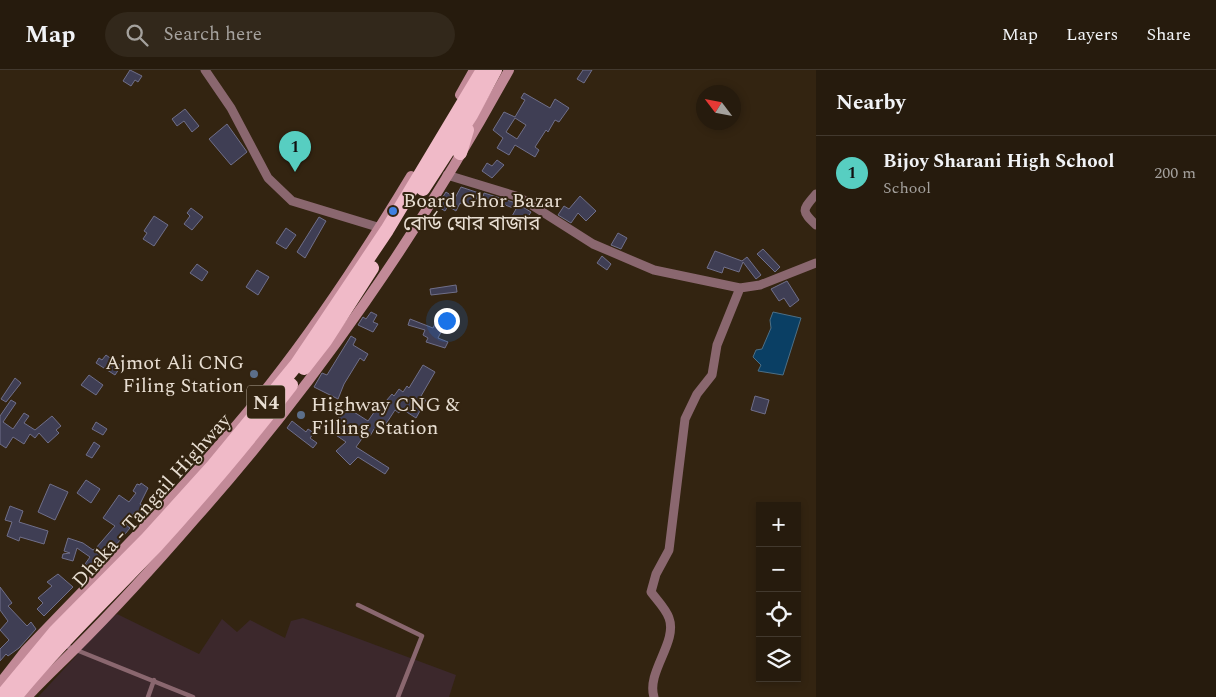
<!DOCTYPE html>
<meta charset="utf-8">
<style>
body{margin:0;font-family:Spectral,"Noto Sans Bengali",serif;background:#32281b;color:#f1f3f6}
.controls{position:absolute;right:15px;bottom:15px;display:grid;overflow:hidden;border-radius:0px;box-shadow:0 2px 8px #0003}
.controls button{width:45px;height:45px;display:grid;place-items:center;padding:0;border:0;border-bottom:1px solid #42392e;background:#261b0d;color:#f1f3f6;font:25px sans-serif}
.compass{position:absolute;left:696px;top:15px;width:45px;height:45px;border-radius:50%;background:#261b0d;box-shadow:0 2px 8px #0003;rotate:302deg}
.you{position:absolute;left:446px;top:250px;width:18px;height:18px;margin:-12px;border:4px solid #fff;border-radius:50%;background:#1a73e8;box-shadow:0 0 0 8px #1a73e833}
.badge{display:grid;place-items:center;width:32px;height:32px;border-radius:50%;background:#57cec1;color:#111;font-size:16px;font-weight:700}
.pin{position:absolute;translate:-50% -41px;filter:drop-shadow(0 1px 2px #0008)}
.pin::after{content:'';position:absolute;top:26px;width:18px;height:15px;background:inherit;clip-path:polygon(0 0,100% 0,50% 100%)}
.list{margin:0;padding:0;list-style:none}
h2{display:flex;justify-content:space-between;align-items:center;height:65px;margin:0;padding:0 20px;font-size:21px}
h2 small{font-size:16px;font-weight:400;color:#a4a19d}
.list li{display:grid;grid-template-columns:32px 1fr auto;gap:15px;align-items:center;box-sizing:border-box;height:75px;padding:0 20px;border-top:1px solid #42392e}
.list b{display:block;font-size:19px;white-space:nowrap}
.list p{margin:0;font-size:16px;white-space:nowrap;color:#a4a19d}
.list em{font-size:16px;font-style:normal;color:#a4a19d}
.icon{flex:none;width:28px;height:28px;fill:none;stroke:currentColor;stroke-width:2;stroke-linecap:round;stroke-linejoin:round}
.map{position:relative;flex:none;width:816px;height:627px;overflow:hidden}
header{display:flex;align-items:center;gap:30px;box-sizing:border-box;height:70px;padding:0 25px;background:#261b0d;border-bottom:1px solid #42392e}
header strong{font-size:24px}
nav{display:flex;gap:28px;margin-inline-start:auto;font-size:18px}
.search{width:350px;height:45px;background:#32281b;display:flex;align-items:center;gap:12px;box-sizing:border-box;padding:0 18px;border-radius:28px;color:#a4a19d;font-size:19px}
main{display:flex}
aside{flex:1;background:#261b0d}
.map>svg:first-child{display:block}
.industrial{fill:#3c282c}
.water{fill:#0a3f64;stroke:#4d6f85}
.building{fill:#3f3e54;stroke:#706f89;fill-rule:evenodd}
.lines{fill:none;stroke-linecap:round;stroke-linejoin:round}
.service{stroke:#8a676f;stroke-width:4.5}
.minor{stroke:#8a676f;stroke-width:9}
.secondary{stroke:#c28a98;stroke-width:10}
.trunk{stroke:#f0bac8;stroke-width:14}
.shop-dot{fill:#3f7fe0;stroke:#332411;stroke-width:2}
.service-dot{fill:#5c6f8a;stroke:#332411;stroke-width:2}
.labels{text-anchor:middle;stroke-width:4;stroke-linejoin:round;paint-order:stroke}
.shield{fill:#332411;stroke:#b2a698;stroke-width:1}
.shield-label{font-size:19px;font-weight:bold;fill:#e8ded2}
.poi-label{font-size:20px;fill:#e8ded2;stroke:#332411;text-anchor:start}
.street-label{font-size:20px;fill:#e8ded2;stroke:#332411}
</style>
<header>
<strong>Map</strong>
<div class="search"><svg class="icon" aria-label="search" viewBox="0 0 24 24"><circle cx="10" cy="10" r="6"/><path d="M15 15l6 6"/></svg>Search here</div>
<nav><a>Map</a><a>Layers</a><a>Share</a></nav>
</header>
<main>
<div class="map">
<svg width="816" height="627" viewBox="0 0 816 627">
<rect width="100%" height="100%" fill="#332411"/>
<path class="industrial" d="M117,544L199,584L222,549L237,562L250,550L285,568L291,551L303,548L456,605L449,627H38L76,586L89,566Z"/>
<path class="water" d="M773,242L801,248L783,305L758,301L761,295L753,287L756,280L762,279L771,258L770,250Z"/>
<path class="building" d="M130,0L142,6L138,12L135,10L131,16L123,11Z
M583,0H592L584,13L577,9Z
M524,23L550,38L555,29L569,38L559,52L555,50L548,62L546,60L535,77L539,80L535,87L515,75L509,85L497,78L503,68L493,60L504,42L515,47L525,30L521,28ZM515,48L526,55L517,69L506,62Z
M185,39L199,56L192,62L184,51L177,56L172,49Z
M227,54L247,82L231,95L209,69Z
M497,90L504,95L492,108L482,101L487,93L492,96Z
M461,117L479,123L472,138L460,133L456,141L448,136L445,141L437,136L446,122L455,128Z
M484,123L516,133L531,142L523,155L511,148L516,139L483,127Z
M580,126L596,141L586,151L578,143L571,153L558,145L564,136L569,139Z
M191,138L203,147L192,160L184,154L190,146L187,143Z
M154,146L168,155L154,176L143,169L147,163L144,161Z
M319,147L326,151L305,188L297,182Z
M286,158L296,165L286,179L276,173Z
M618,163L627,168L621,179L611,175Z
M763,179L780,197L775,202L757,184Z
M715,181L742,191L747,187L761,205L756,209L743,192L739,202L724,197L722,203L707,198Z
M602,186L611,194L607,200L597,193Z
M197,194L208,202L202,211L190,203Z
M257,200L269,207L258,225L246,217Z
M787,211L799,230L790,237L784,228L779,231L771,219Z
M456,215L457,222L431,225L430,219Z
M371,242L377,245L373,252L378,254L373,262L358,255L363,247L366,249Z
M410,249L433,258L437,250L445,254L438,268L448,272L445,278L426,272L428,268L423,265L425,260L408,255Z
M351,266L356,269L353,275L368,284L364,291L360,288L344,314L338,329L314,317L322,303L327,305Z
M106,285L121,296L115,305L96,293L99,288L102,290Z
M423,295L435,302L421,326L426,330L416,348L402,339L399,343L395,340L380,363L374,359L370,366L366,363L356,377L389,398L385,404L358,387L350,395L336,381L346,372L330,361L346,337L368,351L379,335L381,337L392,324L394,326L399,319L403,322L407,316L409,318Z
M89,305L103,315L96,325L81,315Z
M15,308L21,313L6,332L1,329Z
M755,326L769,330L765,344L751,340Z
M11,330L16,333L3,352L13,359L24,343L29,346L24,353L35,360L52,346L61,356L56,360L59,363L48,373L39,363L35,368L30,364L24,374L13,367L6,378L0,374V346Z
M292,351L306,362L308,359L314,363L310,368L317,373L313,378L287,358Z
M96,352L107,359L103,365L92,359Z
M94,372L100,376L92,388L86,385Z
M86,410L100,419L91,433L77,423Z
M141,413L148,418L140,434L150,441L142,449L134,443L126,455L130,458L111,481L107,478L92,499L85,494L90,487L77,478L73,491L62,488L63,484L70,483L64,481L68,468L83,473L93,480L96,478L115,456L103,448L119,425L129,432L136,423L133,421L137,414L140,415Z
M50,414L68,422L55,450L38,442Z
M10,436L23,441L19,452L48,461L44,474L20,467L19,471L7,466L12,452L5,450Z
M58,504L73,517L44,546L37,539L43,533L38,528L52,516L47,512Z
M0,517L12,533L8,536L27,556L31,552L36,559L19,578L8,586L6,584L0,591V579L9,570L0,560L8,551L0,540Z"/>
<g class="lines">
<path class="service" d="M358,535L422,566L398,627
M64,575L193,627
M148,627L154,610"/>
<path class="minor" d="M205,0L231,38L268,108L292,131L384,159
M447,105L519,127L593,174L654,200L740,218L760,215L816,193
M816,124C803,140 800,140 816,155
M654,627C646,602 678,572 669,548C666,539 657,530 651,522L656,504L669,480L685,349L697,324L712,305L717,275L740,218"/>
<path class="secondary" d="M460,25L474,0
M0,613L25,581C99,503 176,428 245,345C307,271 361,189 411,106
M27,627C43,610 59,595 75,579C116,538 156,494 194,450C314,316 423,157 509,0"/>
<path class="trunk" d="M460,83L467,60
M423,119L471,45L495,0
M304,298L325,271L372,198
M1,627L55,562L147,469L213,396L297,294L387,160L483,0
M15,627C59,573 110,525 157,475C204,423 249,370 291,315"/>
</g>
<circle class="shop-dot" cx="393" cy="141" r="5"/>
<g class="service-dot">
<circle cx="254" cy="304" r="5"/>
<circle cx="301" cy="345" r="5"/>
</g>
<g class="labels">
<rect class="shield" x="247" y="315.5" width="38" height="33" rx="4"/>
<g class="shield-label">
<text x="266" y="339">N4</text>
</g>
<g class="poi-label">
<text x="403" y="137">Board Ghor Bazar<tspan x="403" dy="23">বোর্ড ঘোর বাজার</tspan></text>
<text x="244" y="299" text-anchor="end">Ajmot Ali CNG<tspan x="244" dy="23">Filing Station</tspan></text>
<text x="311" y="341">Highway CNG &amp;<tspan x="311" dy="23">Filling Station</tspan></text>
</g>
<g class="street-label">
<text transform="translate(151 430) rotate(-48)" y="7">Dhaka - Tangail Highway</text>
</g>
</g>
</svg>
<div class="controls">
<button>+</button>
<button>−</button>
<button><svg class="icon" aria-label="locate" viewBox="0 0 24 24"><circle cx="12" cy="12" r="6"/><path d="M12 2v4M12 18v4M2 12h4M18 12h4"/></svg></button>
<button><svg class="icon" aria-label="layers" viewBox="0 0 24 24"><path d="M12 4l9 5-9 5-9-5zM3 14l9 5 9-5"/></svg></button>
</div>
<svg class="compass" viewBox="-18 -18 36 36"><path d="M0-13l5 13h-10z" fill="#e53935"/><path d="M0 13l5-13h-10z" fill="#a4a19d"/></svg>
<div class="you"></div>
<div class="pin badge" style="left:295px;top:102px">1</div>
</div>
<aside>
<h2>Nearby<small></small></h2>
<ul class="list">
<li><span class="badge">1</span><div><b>Bijoy Sharani High School</b><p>School</p></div><em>200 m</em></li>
</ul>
</aside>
</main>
